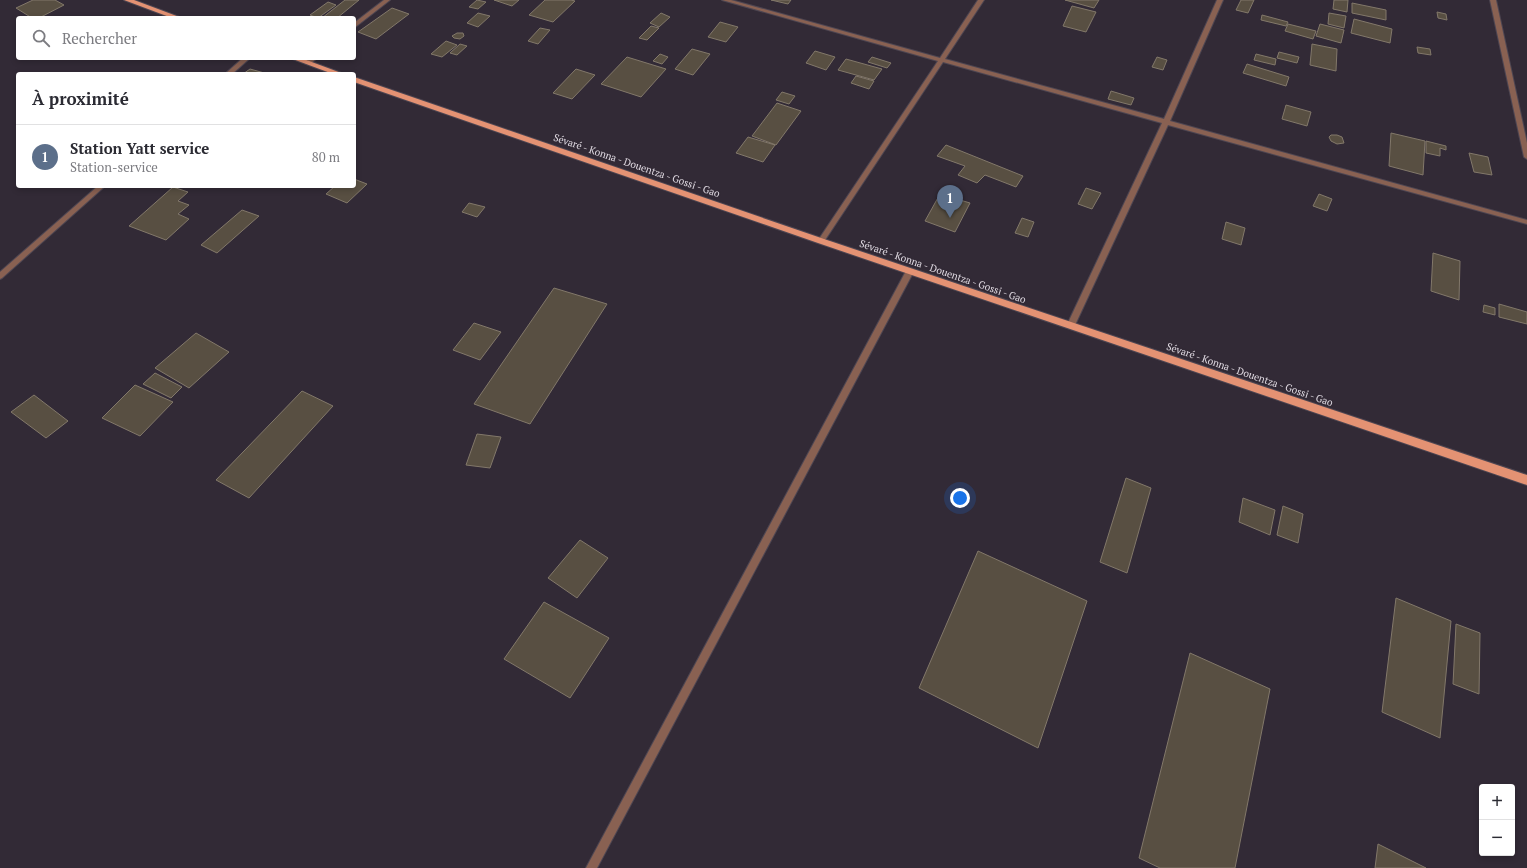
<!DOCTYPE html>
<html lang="fr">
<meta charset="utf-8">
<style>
body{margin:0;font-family:"PT Serif",serif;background:#f2f2f3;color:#2b2b33}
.controls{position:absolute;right:12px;bottom:12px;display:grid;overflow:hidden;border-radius:4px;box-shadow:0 2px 6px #0003}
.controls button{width:36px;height:36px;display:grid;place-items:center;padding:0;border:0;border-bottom:1px solid #e1e1e2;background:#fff;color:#2b2b33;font:20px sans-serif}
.you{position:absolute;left:960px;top:498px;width:14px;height:14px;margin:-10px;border:3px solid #fff;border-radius:50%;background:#1a73e8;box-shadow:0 0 0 6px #1a73e833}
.badge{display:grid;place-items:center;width:26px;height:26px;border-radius:50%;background:#db2777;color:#fff;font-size:13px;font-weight:700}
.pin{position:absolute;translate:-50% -33px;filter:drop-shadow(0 1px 2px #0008)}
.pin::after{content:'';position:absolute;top:21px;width:14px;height:12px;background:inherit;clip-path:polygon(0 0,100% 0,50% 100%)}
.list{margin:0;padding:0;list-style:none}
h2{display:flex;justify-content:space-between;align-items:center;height:52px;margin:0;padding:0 16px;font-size:17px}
h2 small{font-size:13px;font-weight:400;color:#7c7c81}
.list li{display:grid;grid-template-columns:26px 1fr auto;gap:12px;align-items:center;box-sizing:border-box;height:64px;padding:0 16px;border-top:1px solid #e1e1e2}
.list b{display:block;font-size:15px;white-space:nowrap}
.list p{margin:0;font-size:13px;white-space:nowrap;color:#7c7c81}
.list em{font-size:13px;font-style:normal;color:#7c7c81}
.icon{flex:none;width:22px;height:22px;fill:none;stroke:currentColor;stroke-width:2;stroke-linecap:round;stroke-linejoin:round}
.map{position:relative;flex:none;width:1527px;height:868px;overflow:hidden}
.search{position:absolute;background:#fff;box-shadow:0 2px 6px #0003;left:16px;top:16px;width:340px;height:44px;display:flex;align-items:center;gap:10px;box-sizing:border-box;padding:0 14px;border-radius:4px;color:#7c7c81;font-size:15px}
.panel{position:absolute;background:#fff;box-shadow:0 2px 6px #0003;left:16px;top:72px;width:340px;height:116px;border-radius:4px}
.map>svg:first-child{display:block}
.building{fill:#584f42;stroke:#82786a}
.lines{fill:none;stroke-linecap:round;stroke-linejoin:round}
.minor-casing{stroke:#4e4652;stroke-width:2}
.primary-casing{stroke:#4e4652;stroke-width:2}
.minor{fill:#896152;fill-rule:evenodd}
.primary{fill:#e49273;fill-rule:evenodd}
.labels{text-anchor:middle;stroke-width:3;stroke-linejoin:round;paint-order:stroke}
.street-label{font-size:10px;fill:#e0dae2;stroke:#322a36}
</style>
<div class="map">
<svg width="1527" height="868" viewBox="0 0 1527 868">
<rect width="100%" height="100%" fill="#322a36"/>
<path class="building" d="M33,0H55L64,5L39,18H32L16,8Z
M345,0H359L337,18H322Z
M477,0L486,2L478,9L469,7Z
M494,0H519L512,6Z
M545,0H571L575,1L553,22L529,15Z
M771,0H791L788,4Z
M1065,0H1099L1094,8Z
M1241,0H1254L1248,13L1236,10Z
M1334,0H1348L1347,12L1333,9Z
M328,2L336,5L318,18L310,15Z
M1352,3L1386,10V20L1352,13Z
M1072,6L1096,12L1086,32L1063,26Z
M392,8L409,14L376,39L358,32Z
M1437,12L1446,14L1447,20L1438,18Z
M478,13L490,16L478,27L467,23Z
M661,13L670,17L659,27L650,23Z
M1329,13L1346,16L1344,28L1328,24Z
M1262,15L1288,22L1286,26L1261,20Z
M1354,19L1392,29L1390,43L1351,33Z
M720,22L738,27L726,42L708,37Z
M1288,24L1316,31L1313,39L1285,31Z
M1320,24L1344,30L1341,43L1316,36Z
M651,26L659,28L647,40L639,38Z
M540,28L550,30L538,44L528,41Z
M457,33H463L464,36L460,39L454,38L452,36Z
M446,41L457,45L442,57L431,54Z
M460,44L467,46L457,55L450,53Z
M1312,44L1337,49L1336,71L1310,65Z
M1417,47L1430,49L1431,55L1418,53Z
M692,49L710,54L693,75L675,69Z
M815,51L835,57L826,70L806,63Z
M1279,52L1299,57L1297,63L1277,58Z
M660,54L668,57L662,64L653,61Z
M1256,54L1276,59L1275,65L1254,60Z
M627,57L666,69L641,97L601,84Z
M872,57L891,63L887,68L868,62Z
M1157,57L1167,60L1163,70L1152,67Z
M846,59L882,69L874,80L838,70Z
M1247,64L1289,77L1286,86L1243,73Z
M250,69L268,74H243Z
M576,69L595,75L572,99L553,93Z
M856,76L874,81L869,89L851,83Z
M1111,91L1134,98L1131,105L1108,99Z
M782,92L795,96L789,104L776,100Z
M777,103L801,111L776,145L752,136Z
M1286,105L1311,112L1307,126L1282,119Z
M1391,133L1425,141L1423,175L1389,166Z
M1331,135H1337L1342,137L1344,143L1337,144L1331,141L1329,137Z
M748,137L775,145L763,162L736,153Z
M1426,141L1446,146V150L1440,148V156L1426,153Z
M946,145L1023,176L1016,187L985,175L977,183L958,175L965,166L937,156Z
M1469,153L1488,157L1492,175L1474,172Z
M354,179L367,184L347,203L326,194L335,186H354Z
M173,187L188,192L178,201L189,205L178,214L189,219L166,240L129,226Z
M1086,188L1101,193L1092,209L1078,204Z
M940,194L970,203L955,232L925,221Z
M1319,194L1332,199L1327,211L1313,206Z
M469,203L485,207L477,217L462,212Z
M242,210L259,216L217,253L201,245Z
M1022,218L1034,222L1028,237L1015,233Z
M1226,222L1245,228L1241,245L1222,239Z
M1433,253L1460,261L1459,300L1431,291Z
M554,288L607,304L530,424L474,404Z
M1499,304L1527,312V324L1499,317Z
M1484,305L1495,308V315L1483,312Z
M474,323L501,332L480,360L453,350Z
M196,333L229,352L189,388L155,368Z
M155,373L182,387L171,398L143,384Z
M135,385L173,402L140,436L102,418Z
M302,391L333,406L249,498L216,480Z
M34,395L68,421L46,438L11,412Z
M477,434L501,437L490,468L466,465Z
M1126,478L1151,488L1127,573L1100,562Z
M1243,498L1275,510L1270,535L1239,522Z
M1283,506L1303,514L1298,543L1277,535Z
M580,540L608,558L577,598L548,578Z
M978,551L1087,601L1038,748L919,688Z
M1396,598L1451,621L1440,738L1382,712Z
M544,602L609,638L570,698L504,659Z
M1456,624L1480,633L1479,694L1453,684Z
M1190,653L1270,689L1235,868H1160L1139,858Z
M1378,844L1426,868H1375Z"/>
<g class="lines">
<g class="minor-casing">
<path id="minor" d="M384,0H390L354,28V23Z
M722,0H731L940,58L978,0H984L945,59L1164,119L1217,0H1223L1170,121L1527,220V224L1168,125L1075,325L1071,328L1067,325L1162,123L943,62L823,243H819L818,241L819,239L938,61Z
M1490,0H1496L1527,143V159L1524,157Z
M243,58H250L232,74H225Z
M310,58H317L310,64H306V62Z
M98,186H105L2,278L0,279V272Z
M910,268L914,271L597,868H586L906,271Z"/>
</g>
<g class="primary-casing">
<path id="primary" d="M124,0H134L182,18H172Z
M290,58H301L344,74H333Z
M354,77L824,239L1527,475V485L818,243L354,82Z"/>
</g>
<use href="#minor" class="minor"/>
<use href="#primary" class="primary"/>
</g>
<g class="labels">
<g class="street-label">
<text transform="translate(637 165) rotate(19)" y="4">Sévaré - Konna - Douentza - Gossi - Gao</text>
<text transform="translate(943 271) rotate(19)" y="4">Sévaré - Konna - Douentza - Gossi - Gao</text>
<text transform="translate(1250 374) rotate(19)" y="4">Sévaré - Konna - Douentza - Gossi - Gao</text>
</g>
</g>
</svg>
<div class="controls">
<button>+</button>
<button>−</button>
</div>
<div class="you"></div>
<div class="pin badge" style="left:950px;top:218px;background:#5c6f8a">1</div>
<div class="search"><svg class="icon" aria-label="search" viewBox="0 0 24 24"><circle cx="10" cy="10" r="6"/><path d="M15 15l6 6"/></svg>Rechercher</div>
<section class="panel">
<h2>À proximité<small></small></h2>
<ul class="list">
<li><span class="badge" style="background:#5c6f8a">1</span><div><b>Station Yatt service</b><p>Station-service</p></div><em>80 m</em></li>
</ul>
</section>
</div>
